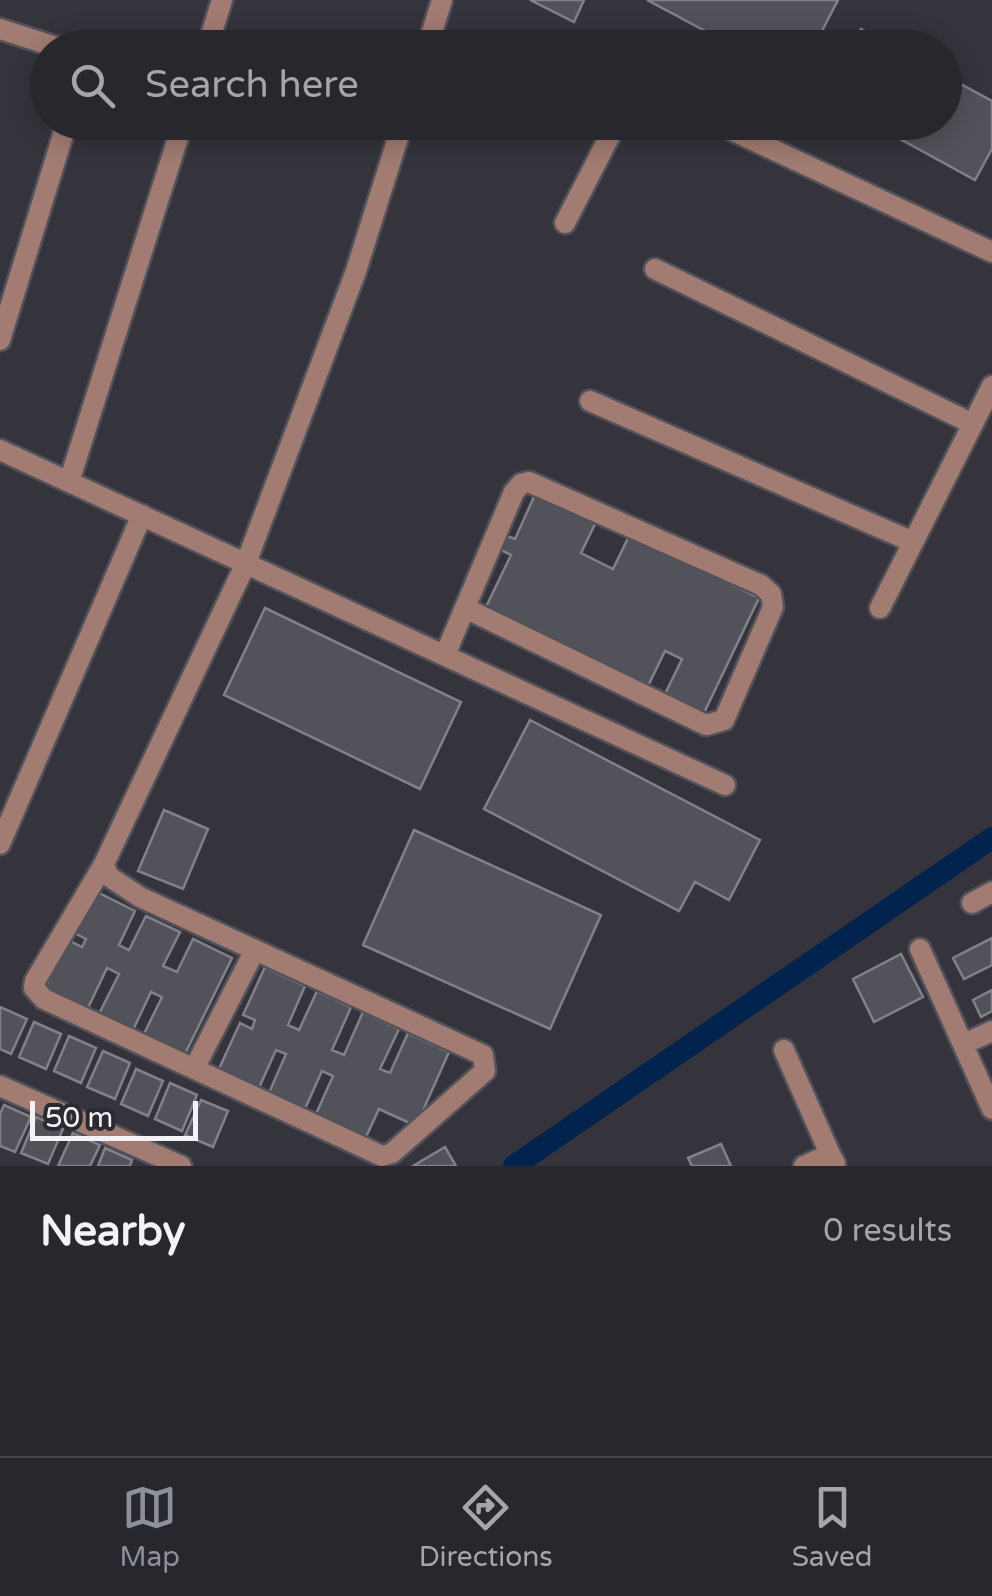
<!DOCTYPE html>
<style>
body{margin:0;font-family:"Varela Round",sans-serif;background:#302f35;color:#f1f3f6}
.scale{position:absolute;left:30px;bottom:25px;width:168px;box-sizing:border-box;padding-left:10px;border:5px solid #f2f2f7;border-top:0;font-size:28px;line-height:35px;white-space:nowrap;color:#f2f2f7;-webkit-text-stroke:8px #2b2a31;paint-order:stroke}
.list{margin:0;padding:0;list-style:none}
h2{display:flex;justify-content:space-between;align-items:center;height:130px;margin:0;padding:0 40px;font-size:42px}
h2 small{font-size:32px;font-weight:400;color:#a5a5aa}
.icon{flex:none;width:55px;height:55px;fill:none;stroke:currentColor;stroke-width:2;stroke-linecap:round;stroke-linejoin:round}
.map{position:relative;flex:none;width:992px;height:1166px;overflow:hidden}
.search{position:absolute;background:#28272d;box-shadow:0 5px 25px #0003;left:30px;right:30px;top:30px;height:110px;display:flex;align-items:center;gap:25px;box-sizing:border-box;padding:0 35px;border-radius:55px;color:#a5a5aa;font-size:38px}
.sheet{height:290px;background:#28272d}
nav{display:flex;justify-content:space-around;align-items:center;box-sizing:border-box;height:140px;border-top:2px solid #444449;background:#28272d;font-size:28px;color:#a5a5aa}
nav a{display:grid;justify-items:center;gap:5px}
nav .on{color:#8c9099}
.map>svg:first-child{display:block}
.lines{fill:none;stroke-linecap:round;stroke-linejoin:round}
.canal{stroke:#02234e;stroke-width:22}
.building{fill:#52525a;stroke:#818189;stroke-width:2.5}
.street-casing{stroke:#53525a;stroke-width:25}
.street{stroke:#a27c73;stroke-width:20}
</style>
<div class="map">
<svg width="992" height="1166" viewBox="0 0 992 1166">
<rect width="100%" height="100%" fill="#35343c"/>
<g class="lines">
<path class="canal" d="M514,1166L992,838"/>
</g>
<path class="building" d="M530,0H584L574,22Z
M647,0H838L813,48H737Z
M861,29L894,48H851Z
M944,75L992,101V149L975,180L869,122H944Z
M537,490L597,520L581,553L613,569L630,534L759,598L703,715L664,696L682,659L665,651L647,688L485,609L511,555L493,546L499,533L515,539Z
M265,608L461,702L420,789L224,695Z
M530,720L760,840L729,900L695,882L679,911L484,809Z
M164,810L208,829L183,889L138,871Z
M414,830L601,915L550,1029L363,945Z
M93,890L135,911L119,945L129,950L146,916L180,932L163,966L177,972L193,939L232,958L184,1056L143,1036L162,997L151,992L133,1030L99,1014L119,974L107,968L88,1008L45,988L68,940L82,947L86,939L72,932Z
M992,938V965L964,979L953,958Z
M901,954L923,997L874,1022L853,979Z
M265,967L305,986L288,1025L299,1030L317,991L351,1007L332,1050L344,1055L363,1012L399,1029L380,1069L390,1073L408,1033L449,1052L416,1126L379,1109L366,1137L316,1114L333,1076L322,1071L304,1111L268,1095L286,1054L276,1050L258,1090L218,1071L240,1023L252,1029L255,1020L243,1015Z
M992,990V1011L981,1017L973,1000Z
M0,1007L27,1019L11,1054L0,1049Z
M34,1022L61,1034L46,1069L19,1057Z
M69,1036L96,1048L81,1083L54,1071Z
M103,1051L130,1063L115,1099L87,1087Z
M136,1069L163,1081L148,1116L121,1104Z
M170,1083L197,1095L182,1131L155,1119Z
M201,1100L228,1111L213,1147L185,1135Z
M4,1105L31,1117L15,1152L0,1146V1114Z
M36,1117L63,1129L48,1164L21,1153Z
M73,1133L100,1145L90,1166H58Z
M721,1144L731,1166H692L688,1158Z
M445,1147L456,1166H413Z
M105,1148L132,1160L130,1166H98Z"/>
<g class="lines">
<g class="street-casing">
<path id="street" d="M0,29L59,48
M207,48L222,0
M427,48L442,0
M714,122L992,252
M565,223L617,122
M655,269L973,424
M0,340L67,122
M590,401L913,542
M0,450L725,785
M69,482L183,122
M880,608L992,386
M445,655L514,492L521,484L529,482L761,585L771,594L773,607L724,720L706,725L465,608
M0,844L142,515
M104,864L35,981L34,988L44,999L382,1156L392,1153L485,1071L483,1055L140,897L108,876L104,864L246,563L356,271L403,122
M972,903L992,892
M920,949L992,1109
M964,1044L992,1031
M784,1050L830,1154
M194,1069L255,950
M0,1086L181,1166
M804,1166L830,1154L835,1163"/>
</g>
<use href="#street" class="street"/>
</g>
</svg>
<div class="scale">50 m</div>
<div class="search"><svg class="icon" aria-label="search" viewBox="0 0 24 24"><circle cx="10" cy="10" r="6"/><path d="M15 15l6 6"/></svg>Search here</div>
</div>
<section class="sheet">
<h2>Nearby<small>0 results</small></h2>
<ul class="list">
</ul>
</section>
<nav>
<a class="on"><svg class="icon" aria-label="map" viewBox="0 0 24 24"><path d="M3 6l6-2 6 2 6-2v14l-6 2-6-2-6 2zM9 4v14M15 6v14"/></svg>Map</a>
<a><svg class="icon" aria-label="directions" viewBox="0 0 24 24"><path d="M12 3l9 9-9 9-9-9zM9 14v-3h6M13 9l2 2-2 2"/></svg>Directions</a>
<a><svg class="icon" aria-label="saved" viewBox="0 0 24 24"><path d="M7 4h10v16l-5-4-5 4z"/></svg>Saved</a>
</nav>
